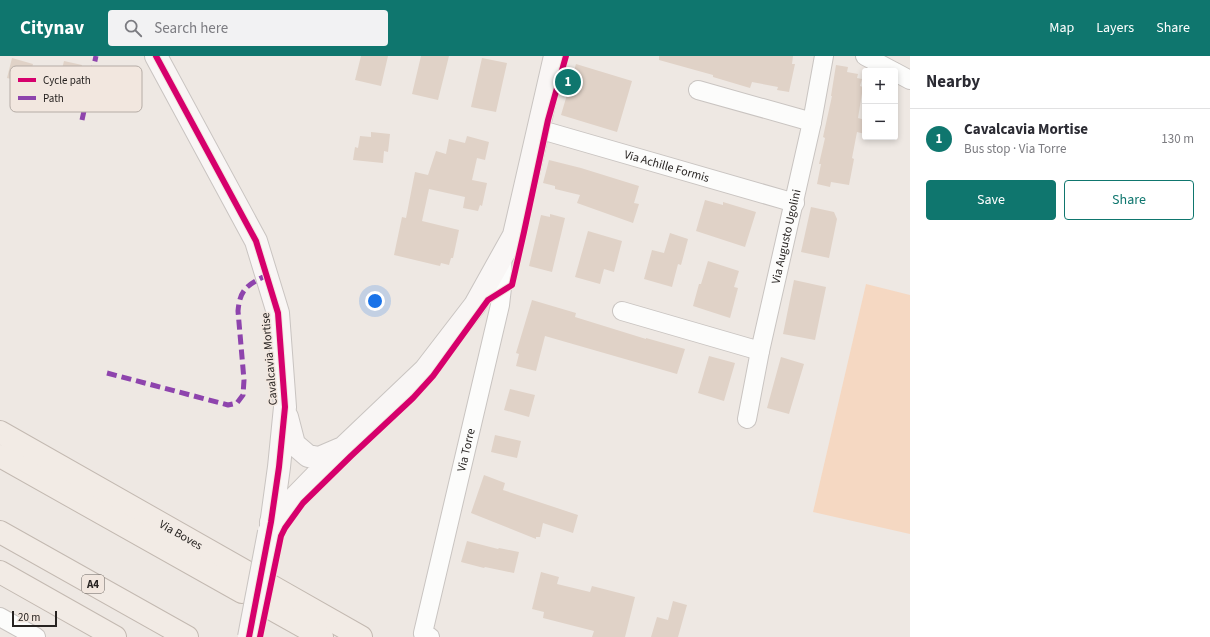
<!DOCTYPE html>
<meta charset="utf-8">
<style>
body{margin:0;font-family:"Source Sans 3",sans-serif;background:#f2f2f3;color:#2b2b33}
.controls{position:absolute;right:12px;top:12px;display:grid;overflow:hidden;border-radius:4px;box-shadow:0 2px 6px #0003}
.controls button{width:36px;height:36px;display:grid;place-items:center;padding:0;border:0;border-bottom:1px solid #e1e1e2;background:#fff;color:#2b2b33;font:20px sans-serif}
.scale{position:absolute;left:12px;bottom:10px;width:45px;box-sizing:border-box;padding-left:4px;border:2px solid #272321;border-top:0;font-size:11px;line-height:14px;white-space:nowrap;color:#272321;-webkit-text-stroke:3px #f2e7df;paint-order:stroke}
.you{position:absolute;left:375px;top:245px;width:14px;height:14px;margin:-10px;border:3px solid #fff;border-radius:50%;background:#1a73e8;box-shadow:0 0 0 6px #1a73e833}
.badge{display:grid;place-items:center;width:26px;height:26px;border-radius:50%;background:#0f766e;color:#fff;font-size:13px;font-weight:700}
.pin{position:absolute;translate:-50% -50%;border:2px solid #fff;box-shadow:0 1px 4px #0006}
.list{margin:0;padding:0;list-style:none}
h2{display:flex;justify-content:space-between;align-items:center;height:52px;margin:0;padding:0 16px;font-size:17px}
h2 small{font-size:13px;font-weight:400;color:#7c7c81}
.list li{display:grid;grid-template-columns:26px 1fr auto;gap:12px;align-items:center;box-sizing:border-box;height:60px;padding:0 16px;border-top:1px solid #e1e1e2}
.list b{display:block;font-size:15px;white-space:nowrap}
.list p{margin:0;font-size:13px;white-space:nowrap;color:#7c7c81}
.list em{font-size:13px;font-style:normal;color:#7c7c81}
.actions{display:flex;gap:8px;padding:12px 16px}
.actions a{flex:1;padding:9px 0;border:1px solid #0f766e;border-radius:4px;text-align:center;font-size:14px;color:#0f766e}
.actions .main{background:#0f766e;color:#fff}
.icon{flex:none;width:22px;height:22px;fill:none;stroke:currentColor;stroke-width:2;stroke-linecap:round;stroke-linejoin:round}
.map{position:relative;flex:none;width:910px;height:581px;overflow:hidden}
header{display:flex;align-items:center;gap:24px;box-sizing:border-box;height:56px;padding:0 20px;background:#0f766e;color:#fff}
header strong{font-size:19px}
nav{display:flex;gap:22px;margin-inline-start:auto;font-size:14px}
.search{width:280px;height:36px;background:#f2f2f3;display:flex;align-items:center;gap:10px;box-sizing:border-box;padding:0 14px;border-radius:4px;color:#7c7c81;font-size:15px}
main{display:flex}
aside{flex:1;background:#fff}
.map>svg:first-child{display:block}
.green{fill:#f5d8c2}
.building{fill:#e0d2c7}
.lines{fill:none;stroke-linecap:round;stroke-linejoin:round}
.street-casing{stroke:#c9c4c1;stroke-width:20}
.secondary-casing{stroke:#c9c4c1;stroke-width:24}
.highway-casing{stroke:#c3b9b1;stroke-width:24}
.street{stroke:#fcfcfb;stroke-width:18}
.secondary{stroke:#f9f6f5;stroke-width:22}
.highway{stroke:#f2ebe5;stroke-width:22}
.secondary-bridge-casing{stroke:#c9c4c1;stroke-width:24;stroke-linecap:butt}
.secondary-bridge{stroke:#f9f6f5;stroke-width:22}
.quiet{stroke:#8e44ad;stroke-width:5;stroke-dasharray:10 5;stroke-linecap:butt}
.cycleway-casing{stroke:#f2e7df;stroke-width:8}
.cycleway{stroke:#d6006c;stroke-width:6}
.labels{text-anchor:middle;stroke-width:3;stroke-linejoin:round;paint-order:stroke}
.shield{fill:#f2e7df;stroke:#645e5a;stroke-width:1}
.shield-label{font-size:11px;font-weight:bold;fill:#272321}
.street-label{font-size:12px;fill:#272321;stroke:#f2e7df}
.key{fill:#f2e7df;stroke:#b5aca6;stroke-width:1}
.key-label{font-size:11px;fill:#272321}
</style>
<header>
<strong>Citynav</strong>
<div class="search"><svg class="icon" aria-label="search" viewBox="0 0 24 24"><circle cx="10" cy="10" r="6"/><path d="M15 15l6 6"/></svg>Search here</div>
<nav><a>Map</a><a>Layers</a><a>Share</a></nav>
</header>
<main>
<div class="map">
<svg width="910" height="581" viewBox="0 0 910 581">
<rect width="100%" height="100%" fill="#eee8e3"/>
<path class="green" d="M866,228L910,239V478L813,456Z"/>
<path class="building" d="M361,0H388L381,30L355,24Z
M421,0H449L438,44L412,38Z
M659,0H793L792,8H795L789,36L777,34L778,31L752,26L750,32L713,21V19L659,4Z
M12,2L33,8L28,27L7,22Z
M482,2L507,7L496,56L471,51Z
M64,5L82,9L75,37L57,33Z
M576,8L632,25L617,76L561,59Z
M836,9L848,11L847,16L858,18L857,22L862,23L860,30L863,31L858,62L865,64V78L857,76L852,102L854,103L849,129L831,126L830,131L817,128L821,108H819L825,82L823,81L832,40H831Z
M371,76L390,78L388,96L384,95L383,107L353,104L355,91L358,92L360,80L371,81Z
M467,80L489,86L485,104L477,102L472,124L487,127L482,150L480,149L478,155L463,152L465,141L429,133L422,165L459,174L453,202H451L449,209L441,207L440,210L394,199L402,161L406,162L415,116L428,119L436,95L446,98L449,83L465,87Z
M549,104L581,112L639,130L634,147L639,148L633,167L577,147L580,139L555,133V130L543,127Z
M705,144L723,149V146L756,156L745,191L696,175Z
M811,151L834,156L837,163L829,202L801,196Z
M550,158L565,162L552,216L529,210L541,159L550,161Z
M588,175L622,185L614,216L604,213L600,228L575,221Z
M670,177L688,183L681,209L678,208L672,231L644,223L652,194L664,197Z
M708,205L739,215L734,231L738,232L730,262L693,250L699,228H701Z
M794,224L826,231L815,284L783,278Z
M532,244L576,257L575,261L646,283V282L685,293L677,318L545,280L536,315L516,310L519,298L516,297Z
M709,300L735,307L724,345L698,337Z
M781,301L804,308L789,358L767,352Z
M510,333L535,339L529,361L504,354Z
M495,379L521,385L517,402L491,396Z
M484,419L505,427L503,434L578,459L573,477L543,467L540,481H536V483L471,457Z
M467,485L498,493L499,492L519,496L514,517L485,511L484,512L461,506Z
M541,516L559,521L557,528L590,536L592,530L635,541L625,581H592L594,575L543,562L544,556L532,553Z
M673,545L687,549L678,581H651L657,561L668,564Z"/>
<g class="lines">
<g class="street-casing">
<g id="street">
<path d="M865,0L893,15"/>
<path d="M895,16L910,24"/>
<path d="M698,34L812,66"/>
<path id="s1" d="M538,73L795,147"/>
<path id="s2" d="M622,255L760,295L812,66L824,0"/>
<path d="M747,363L760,295"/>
<path d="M0,561L36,581"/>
<path id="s3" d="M430,581L423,577L500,249L503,223L502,201"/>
</g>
</g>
<g class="secondary-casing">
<path id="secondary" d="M156,0L256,185L278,257L285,351L279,411L271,469
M287,361L294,388L308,400L319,402L340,393
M271,466L343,392L425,314L475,249L514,179L555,0"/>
</g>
<g class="highway-casing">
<g id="highway">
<path id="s4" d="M0,376L361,581"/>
<path d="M0,400L242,536"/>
<path d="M0,476L187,581"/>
<path d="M0,516L115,581"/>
<path d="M270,552L322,581"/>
</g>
</g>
<use href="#street" class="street"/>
<use href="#secondary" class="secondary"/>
<use href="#highway" class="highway"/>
<g class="secondary-bridge-casing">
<path id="secondary-bridge" d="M249,581L269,476"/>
</g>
<use href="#secondary-bridge" class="secondary-bridge"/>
<path class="quiet" d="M82,64L96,0
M107,317L228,349L237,347L243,339L244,324L238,255C240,232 248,229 267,219"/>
<g class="cycleway-casing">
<path id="cycleway" d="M156,0L256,185L278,257L285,351L279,411L271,466L249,581
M260,581L281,480L285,472L303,447L351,400L413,342L433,320L488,244L512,229L524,176L548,64L566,0"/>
</g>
<use href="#cycleway" class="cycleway"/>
</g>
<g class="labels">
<rect class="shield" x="82" y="519" width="22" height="18" rx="3"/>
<g class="shield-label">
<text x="93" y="532">A4</text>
</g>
<g class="street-label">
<text dy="4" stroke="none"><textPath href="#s1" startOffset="134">Via Achille Formis</textPath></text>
<text dy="4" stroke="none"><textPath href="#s2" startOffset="261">Via Augusto Ugolini</textPath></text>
<text transform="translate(269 303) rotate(-95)" y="4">Cavalcavia Mortise</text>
<text dy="4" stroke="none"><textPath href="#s3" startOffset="196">Via Torre</textPath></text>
<text dy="4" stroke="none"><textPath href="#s4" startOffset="208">Via Boves</textPath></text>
</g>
</g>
<rect x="10" y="10" width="132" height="46" rx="6" class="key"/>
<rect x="18" y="22" width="18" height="4" fill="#d6006c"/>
<rect x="18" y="40" width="18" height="4" fill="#8e44ad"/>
<g class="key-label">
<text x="43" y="28">Cycle path</text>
<text x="43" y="46">Path</text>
</g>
</svg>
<div class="controls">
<button>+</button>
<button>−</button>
</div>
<div class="scale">20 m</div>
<div class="you"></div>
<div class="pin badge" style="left:568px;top:26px">1</div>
</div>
<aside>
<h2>Nearby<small></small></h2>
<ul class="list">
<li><span class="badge">1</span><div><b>Cavalcavia Mortise</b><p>Bus stop · Via Torre</p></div><em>130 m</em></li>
</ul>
<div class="actions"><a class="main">Save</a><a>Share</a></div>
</aside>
</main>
